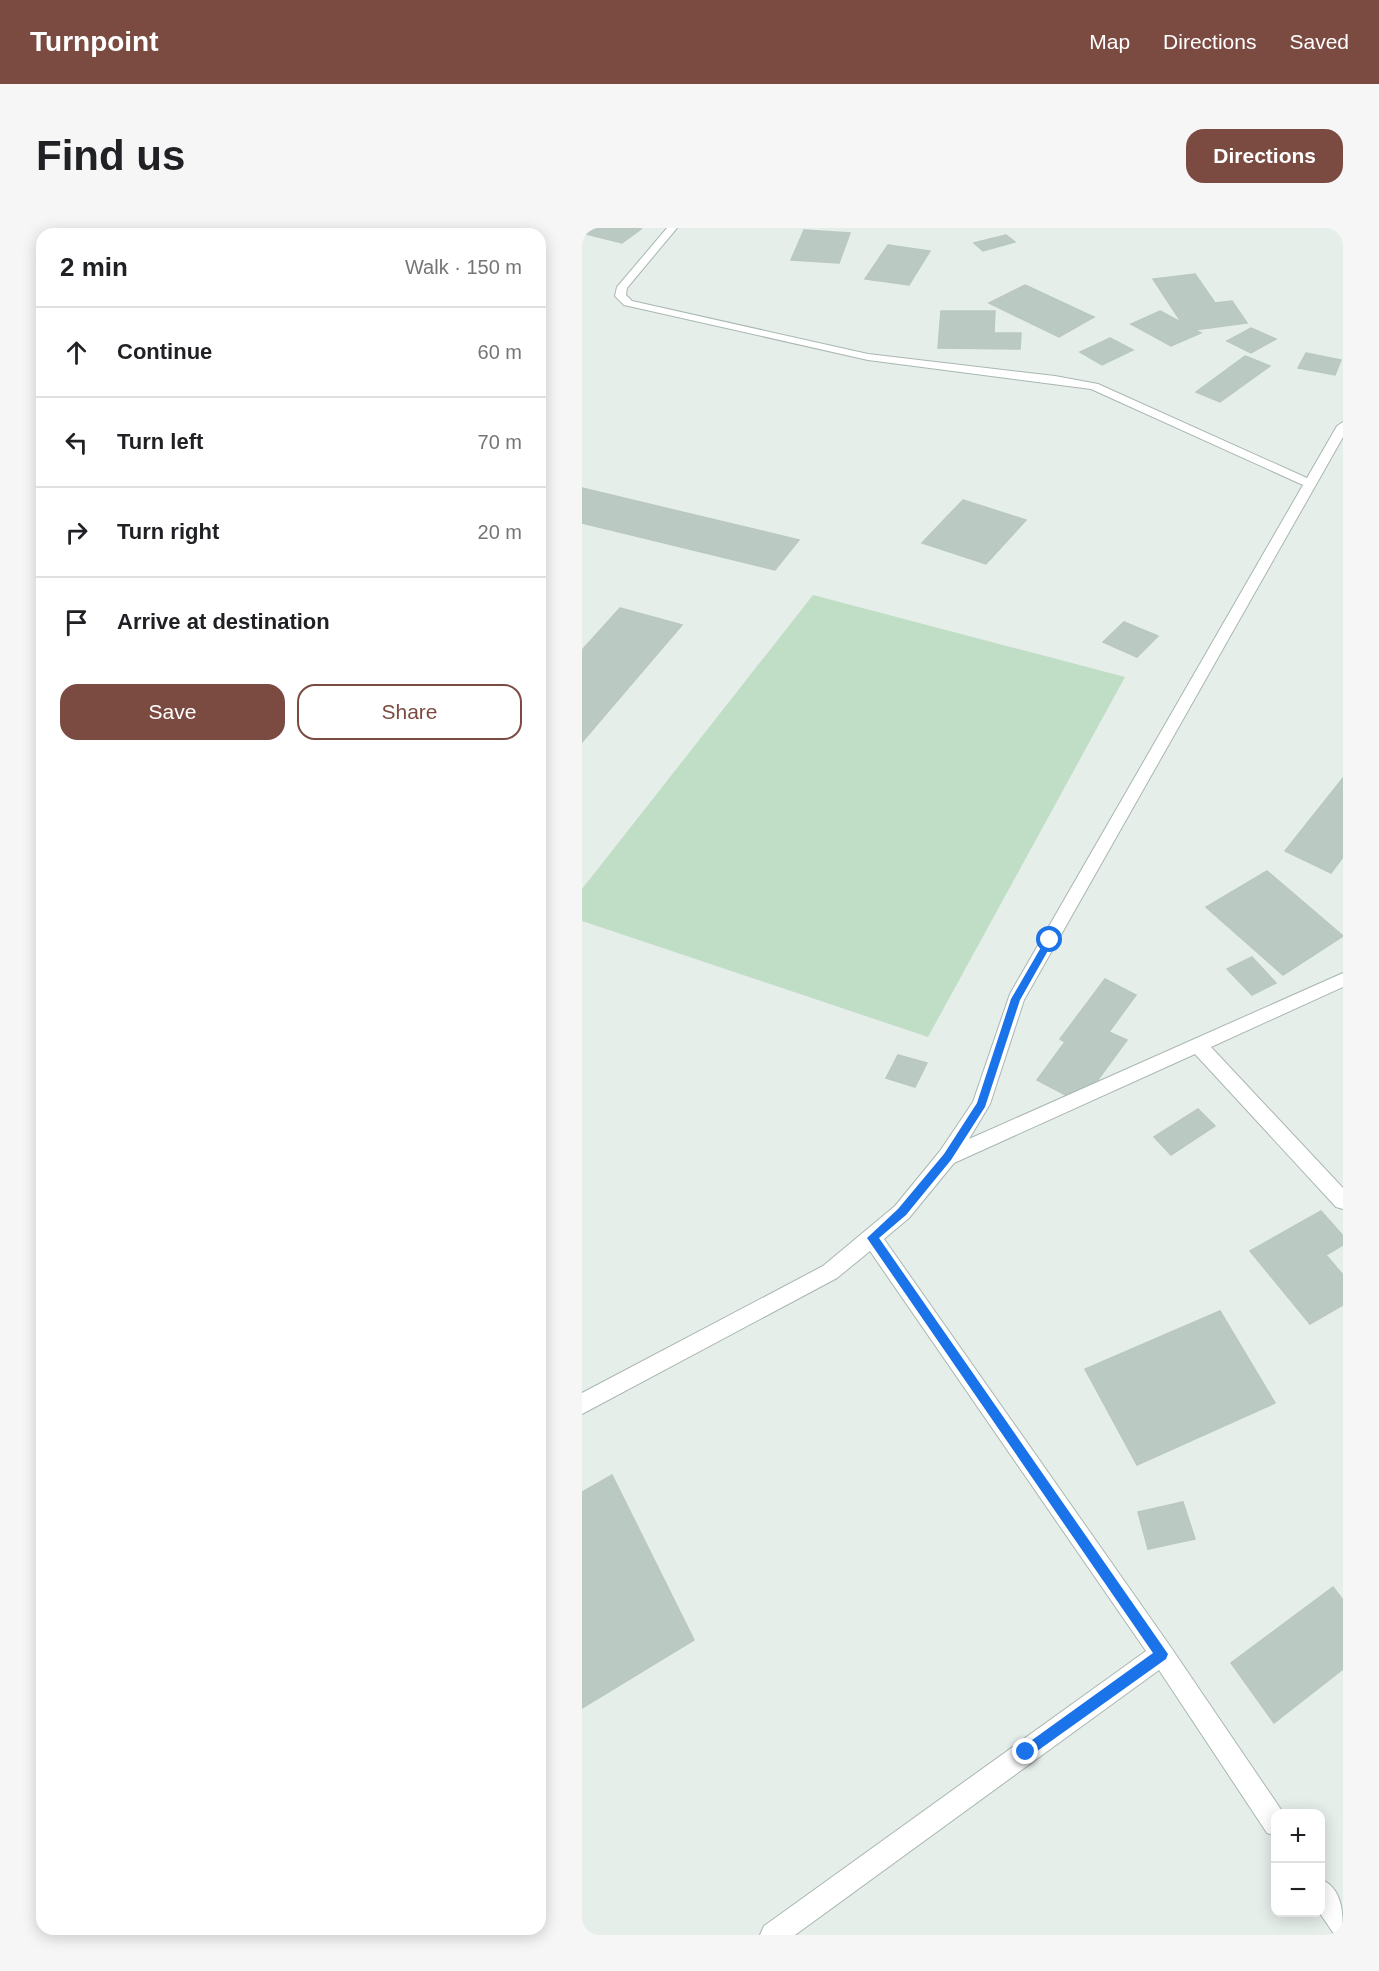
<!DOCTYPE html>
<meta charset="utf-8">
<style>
body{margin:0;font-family:Arial,sans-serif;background:#f6f6f6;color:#202124}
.controls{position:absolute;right:18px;bottom:18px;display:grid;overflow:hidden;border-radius:12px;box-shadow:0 3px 15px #0003}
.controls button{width:54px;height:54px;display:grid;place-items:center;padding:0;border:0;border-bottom:2px solid #e0e0e0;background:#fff;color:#202124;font:30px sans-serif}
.stop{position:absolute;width:18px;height:18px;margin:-14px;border:4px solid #1a73e8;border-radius:50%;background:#fff}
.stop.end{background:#1a73e8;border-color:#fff;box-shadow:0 2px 6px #0008}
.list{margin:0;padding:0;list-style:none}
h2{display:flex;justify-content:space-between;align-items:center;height:78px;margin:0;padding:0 24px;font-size:26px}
h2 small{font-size:20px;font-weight:400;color:#757577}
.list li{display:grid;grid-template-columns:39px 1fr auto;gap:18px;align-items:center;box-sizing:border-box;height:90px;padding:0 24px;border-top:2px solid #e0e0e0}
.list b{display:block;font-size:22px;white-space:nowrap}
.list em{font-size:20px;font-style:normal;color:#757577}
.actions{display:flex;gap:12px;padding:18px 24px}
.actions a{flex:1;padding:14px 0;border:2px solid #7b4b42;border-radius:18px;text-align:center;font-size:21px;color:#7b4b42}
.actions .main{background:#7b4b42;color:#fff}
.icon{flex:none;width:33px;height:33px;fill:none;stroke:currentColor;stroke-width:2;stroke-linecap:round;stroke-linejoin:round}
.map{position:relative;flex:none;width:761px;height:1707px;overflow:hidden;border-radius:18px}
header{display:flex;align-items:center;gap:36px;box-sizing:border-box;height:84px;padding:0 30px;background:#7b4b42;color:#fff}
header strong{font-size:28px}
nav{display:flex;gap:33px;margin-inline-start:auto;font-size:21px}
.intro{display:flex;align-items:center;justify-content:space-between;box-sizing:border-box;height:144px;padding:0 36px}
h1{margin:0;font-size:42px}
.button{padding:15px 27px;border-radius:18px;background:#7b4b42;color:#fff;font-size:21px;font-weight:700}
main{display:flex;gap:36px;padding:0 36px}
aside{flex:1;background:#fff;border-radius:18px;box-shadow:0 3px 15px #0003}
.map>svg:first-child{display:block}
.green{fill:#c0dec6}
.building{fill:#bbc9c3;stroke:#b9c8c0;stroke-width:1.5}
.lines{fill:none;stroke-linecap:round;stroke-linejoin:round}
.minor-casing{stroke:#a9b6b1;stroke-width:2}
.minor{fill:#fff;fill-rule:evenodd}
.route{fill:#1a73e8}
</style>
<header>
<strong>Turnpoint</strong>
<nav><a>Map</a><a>Directions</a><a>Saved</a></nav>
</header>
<div class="intro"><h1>Find us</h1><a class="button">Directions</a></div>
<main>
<aside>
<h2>2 min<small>Walk · 150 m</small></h2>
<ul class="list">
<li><svg class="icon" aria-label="ahead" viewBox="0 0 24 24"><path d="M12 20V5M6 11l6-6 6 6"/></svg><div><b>Continue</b></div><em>60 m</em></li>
<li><svg class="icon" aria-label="left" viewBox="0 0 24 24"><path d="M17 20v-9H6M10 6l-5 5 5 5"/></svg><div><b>Turn left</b></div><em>70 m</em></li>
<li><svg class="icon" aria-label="right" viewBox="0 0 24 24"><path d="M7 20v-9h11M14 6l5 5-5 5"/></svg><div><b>Turn right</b></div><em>20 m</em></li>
<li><svg class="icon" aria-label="arrive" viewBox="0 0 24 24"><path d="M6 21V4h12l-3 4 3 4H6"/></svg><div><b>Arrive at destination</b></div></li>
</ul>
<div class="actions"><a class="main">Save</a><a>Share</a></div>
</aside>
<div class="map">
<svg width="761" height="1707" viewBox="0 0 761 1707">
<rect width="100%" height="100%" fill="#e6eeea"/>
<path class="green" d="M231,367L543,449L346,809L0,693V661Z"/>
<path class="building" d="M7,0H55L59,1L40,15L0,5Z
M222,2L268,5L257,35L209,32Z
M424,7L433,14L401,23L392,15Z
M306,17L348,23L327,57L283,51Z
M613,46L633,75L650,73L665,95L605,103L571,51Z
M443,57L512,89L477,109L407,75Z
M359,83H413L412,105H439L438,121L356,120Z
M578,83L619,105L589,118L549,96Z
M669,100L694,111L669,125L645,113Z
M528,110L551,122L520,137L498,124Z
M724,125L759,132L753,147L716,140Z
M663,128L688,138L638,174L614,164Z
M0,260L217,312L193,342L0,295Z
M381,272L444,292L404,336L340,315Z
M38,380L100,397L0,514V422Z
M542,394L576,408L555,429L521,414Z
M761,550V629L749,645L703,623Z
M685,643L761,708L701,747L624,679Z
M670,729L694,755L670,767L645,741Z
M523,751L554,767L527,804L545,812L499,875L455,852L483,814L478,811Z
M316,827L345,835L333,859L304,850Z
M616,881L633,898L589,927L572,909Z
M739,983L761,1008V1017L744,1027L761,1047V1077L728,1096L668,1023Z
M638,1083L693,1175L555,1237L503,1141Z
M30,1247L112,1412L0,1480V1264Z
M601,1274L613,1311L566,1321L556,1284Z
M751,1359L761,1372V1441L692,1495L649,1435Z"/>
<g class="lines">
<g class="minor-casing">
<path id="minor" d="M85,0H95L45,60L44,67L50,73L286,126L473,148L516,156L725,250L755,198L761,194V209L442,772L408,876L387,911L761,745V759L629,819L761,960V981L754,979L613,826L372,935L327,990L302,1011L588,1418L702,1586H694V1608L685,1605L577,1442L213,1707H178L182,1698L564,1423L288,1023L255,1050L0,1186V1165L241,1038L313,978L358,923L391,874L428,766L721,257L509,161L286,132L42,77L33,68L35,59Z
M738,1651C761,1660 761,1685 761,1707L752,1706L737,1684Z"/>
</g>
<use href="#minor" class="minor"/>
</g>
<path class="route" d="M465,709L472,712L438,772L403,879L369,932L324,987L297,1010L586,1426L584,1431L444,1531L437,1524L439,1520L571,1425L285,1010L316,981L362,926L395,875L429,771Z"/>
</svg>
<div class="controls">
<button>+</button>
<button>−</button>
</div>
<div class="stop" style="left:468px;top:712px"></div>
<div class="stop end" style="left:444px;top:1524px"></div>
</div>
</main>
